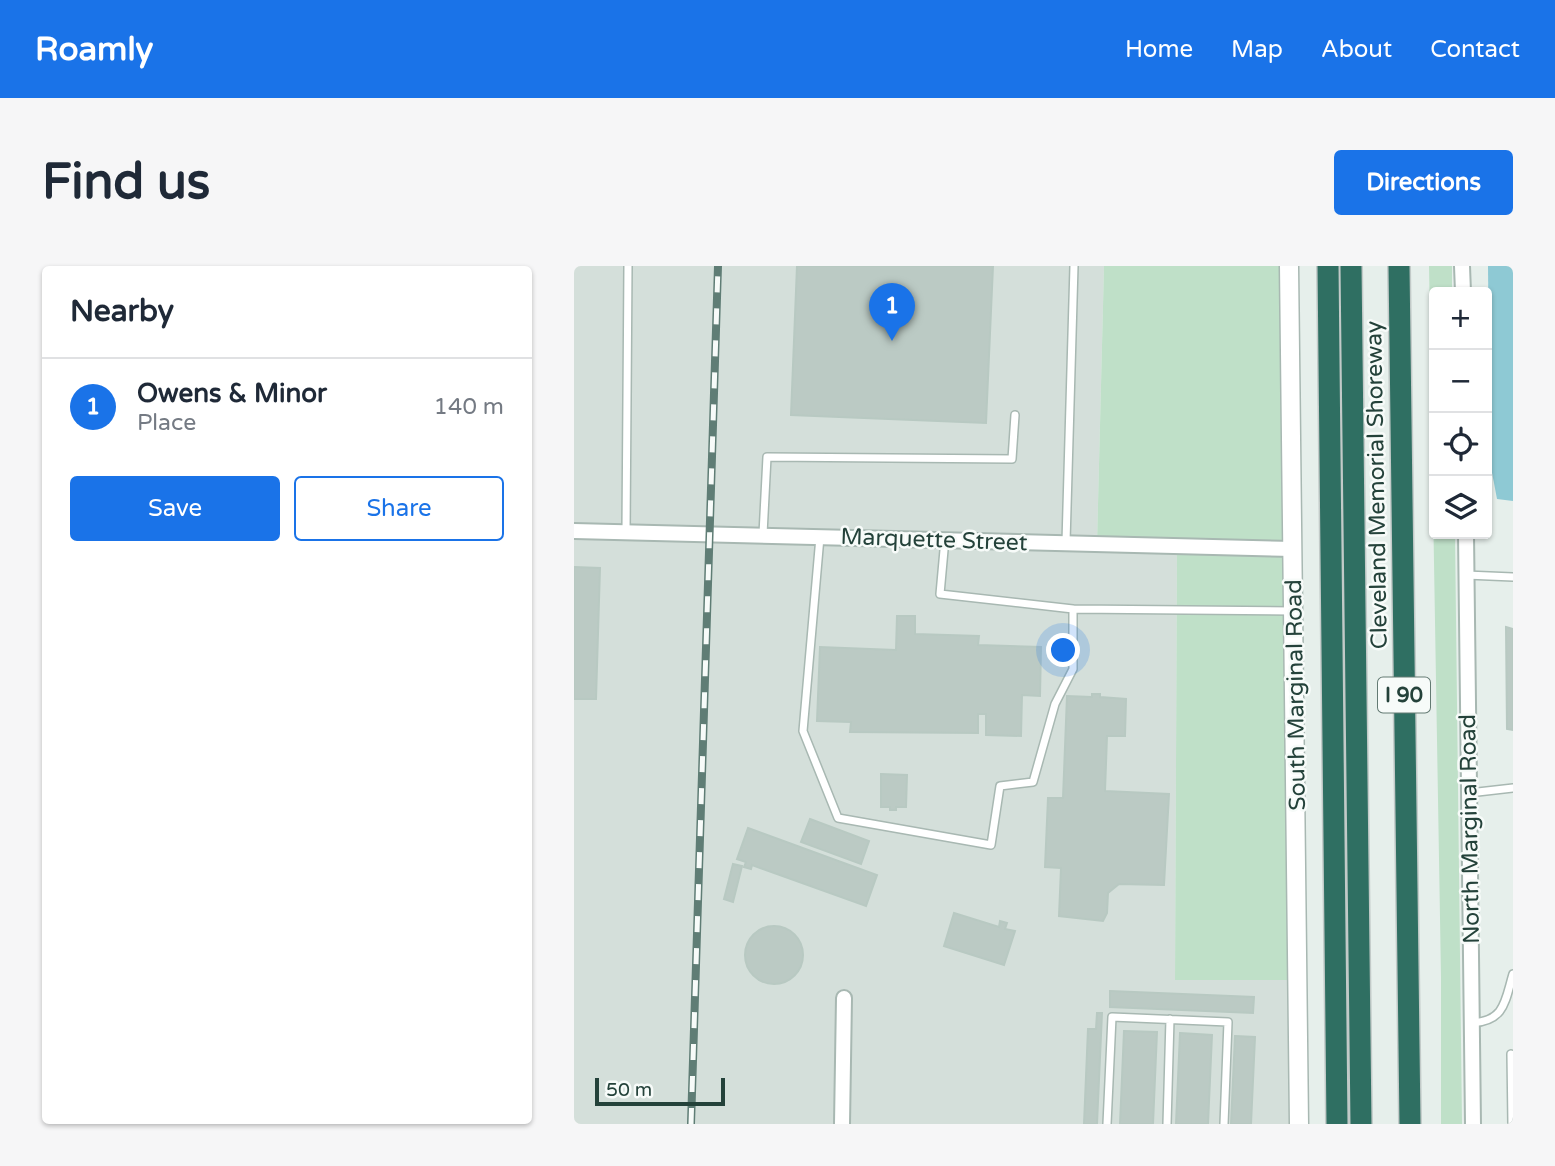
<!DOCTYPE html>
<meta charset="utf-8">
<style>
body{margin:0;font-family:"Varela Round",sans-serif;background:#f6f6f7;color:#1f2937}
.controls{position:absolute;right:21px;top:21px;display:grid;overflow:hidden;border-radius:7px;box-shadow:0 2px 5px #0004}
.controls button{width:63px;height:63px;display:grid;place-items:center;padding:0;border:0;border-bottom:2px solid #e0e1e3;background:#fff;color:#1f2937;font:35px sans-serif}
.scale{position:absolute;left:21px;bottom:18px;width:130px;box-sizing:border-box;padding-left:7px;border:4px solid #24423a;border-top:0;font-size:19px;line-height:24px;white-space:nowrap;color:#24423a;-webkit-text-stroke:5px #f7fbf9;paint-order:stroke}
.you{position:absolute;left:490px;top:385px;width:24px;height:24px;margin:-18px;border:5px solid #fff;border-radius:50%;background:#1a73e8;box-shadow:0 0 0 10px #1a73e833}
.badge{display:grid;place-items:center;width:46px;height:46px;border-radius:50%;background:#1a73e8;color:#fff;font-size:23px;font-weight:700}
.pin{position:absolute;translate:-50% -58px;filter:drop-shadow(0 2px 4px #0008)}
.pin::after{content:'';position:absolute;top:37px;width:24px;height:21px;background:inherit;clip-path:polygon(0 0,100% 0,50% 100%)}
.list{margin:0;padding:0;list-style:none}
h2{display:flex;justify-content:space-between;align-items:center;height:91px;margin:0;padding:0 28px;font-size:30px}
h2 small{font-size:23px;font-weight:400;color:#747a83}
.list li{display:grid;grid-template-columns:46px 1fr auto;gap:21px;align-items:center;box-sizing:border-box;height:98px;padding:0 28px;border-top:2px solid #e0e1e3}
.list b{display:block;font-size:26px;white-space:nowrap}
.list p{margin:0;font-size:23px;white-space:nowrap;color:#747a83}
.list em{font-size:23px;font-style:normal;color:#747a83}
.actions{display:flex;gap:14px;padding:21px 28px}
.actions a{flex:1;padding:16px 0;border:2px solid #1a73e8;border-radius:7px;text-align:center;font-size:24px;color:#1a73e8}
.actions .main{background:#1a73e8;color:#fff}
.icon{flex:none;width:38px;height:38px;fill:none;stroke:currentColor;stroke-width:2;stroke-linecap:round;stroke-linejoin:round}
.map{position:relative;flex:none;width:939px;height:858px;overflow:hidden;border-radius:7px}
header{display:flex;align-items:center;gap:42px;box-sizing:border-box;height:98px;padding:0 35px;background:#1a73e8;color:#fff}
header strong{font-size:33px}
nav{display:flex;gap:38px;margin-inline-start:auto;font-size:24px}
.intro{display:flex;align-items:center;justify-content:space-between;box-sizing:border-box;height:168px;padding:0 42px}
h1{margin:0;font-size:49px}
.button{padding:18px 32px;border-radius:7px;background:#1a73e8;color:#fff;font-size:24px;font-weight:700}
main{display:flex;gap:42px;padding:0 42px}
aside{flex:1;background:#fff;border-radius:7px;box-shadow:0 2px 5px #0004}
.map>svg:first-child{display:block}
.built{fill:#d4dfda}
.green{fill:#bfe0c8}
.water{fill:#8ec9d4}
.building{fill:#bbcac4;stroke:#b8c9c2;stroke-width:2}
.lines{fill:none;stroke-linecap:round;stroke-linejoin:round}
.service-casing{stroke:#a8b8b2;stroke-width:10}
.minor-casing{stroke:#a8b8b2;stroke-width:18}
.tertiary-casing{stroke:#a8b8b2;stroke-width:21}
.motorway-casing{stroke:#c2cac8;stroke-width:24}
.service{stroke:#fff;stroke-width:7}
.minor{stroke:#fff;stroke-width:14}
.tertiary{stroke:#fff;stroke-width:18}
.motorway{stroke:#2f6f62;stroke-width:21}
.rail-casing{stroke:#5f7d75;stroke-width:8}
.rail{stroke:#f7fbf9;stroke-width:5;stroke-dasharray:16;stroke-linecap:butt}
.labels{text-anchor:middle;stroke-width:5;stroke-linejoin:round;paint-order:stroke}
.shield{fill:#f7fbf9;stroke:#637a73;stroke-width:2}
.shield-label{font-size:21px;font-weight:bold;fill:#24423a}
.street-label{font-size:23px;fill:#24423a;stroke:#f7fbf9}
</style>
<header>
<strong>Roamly</strong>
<nav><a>Home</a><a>Map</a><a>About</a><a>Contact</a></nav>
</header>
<div class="intro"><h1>Find us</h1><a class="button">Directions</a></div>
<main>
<aside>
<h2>Nearby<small></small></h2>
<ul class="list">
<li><span class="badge">1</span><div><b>Owens &amp; Minor</b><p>Place</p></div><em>140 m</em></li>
</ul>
<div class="actions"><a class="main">Save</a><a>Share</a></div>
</aside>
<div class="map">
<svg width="939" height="858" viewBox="0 0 939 858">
<rect width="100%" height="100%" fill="#e6efeb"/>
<path class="built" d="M0,0H530L523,277L603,280L601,713L724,714L725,858H0Z"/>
<path class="green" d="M530,0H715L724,714H601L603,280L523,278Z
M855,0H878V26H860V268H881L888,858H867V711Z"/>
<path class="water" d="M914,0H939V235L923,233L916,196Z"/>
<path class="building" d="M223,0H419L412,157L217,149Z
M0,301L26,302L22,433H0Z
M323,350H341V368L405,370L404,379L467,381L466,430L448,429L447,470L412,469V448H404V467L276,466L277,456L243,455L246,381L322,384Z
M932,361L939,363V464L933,463Z
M518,428H526V431L552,433L551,470H533L531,525L595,528L590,619L545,618L534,627L533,647L529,655L485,650L487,602L471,601L474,532H489L493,430L518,431Z
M307,508L333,509L332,541H322V544H316V541H307Z
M236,553L295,575L287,598L227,576Z
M174,562L303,609L292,640L178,599L177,603L170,601L172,596L163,593Z
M159,598L168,600L159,636L150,633Z
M380,647L425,661L426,655L433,657L431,663L441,665L430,699L370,680Z
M171 689a29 29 0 1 1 58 0a29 29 0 1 1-58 0Z
M536,725L680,731L679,747L536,741Z
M523,747H528L523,858H510L514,763H522Z
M550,765L583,766L579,858H546Z
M606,767L638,769L634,858H602Z
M661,770L681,771L677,858H657Z"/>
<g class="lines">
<g class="service-casing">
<path id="service" d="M52,266L54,0
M189,268L193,191L438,193L441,149
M246,271L229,465L264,552L417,579L426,520L459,516L481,438L499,403V343L366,328L371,273
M492,276L500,0
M892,309L939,311
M499,343L719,345
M895,527L939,522
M898,757C931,755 931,735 939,708
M937,788L938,858
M533,858L538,751L654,756L650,858
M593,858L596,753"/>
</g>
<g class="minor-casing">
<path id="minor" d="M888,0L889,26
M0,265L719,283
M892,268L899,858
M268,858L270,732"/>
</g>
<g class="tertiary-casing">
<path id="tertiary" d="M715,0L725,858"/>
</g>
<g class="motorway-casing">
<path id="motorway" d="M754,0L763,858
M777,0L787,858
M825,0L836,858"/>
</g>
<use href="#service" class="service"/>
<use href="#minor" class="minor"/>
<use href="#tertiary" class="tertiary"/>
<use href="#motorway" class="motorway"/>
<g class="rail-casing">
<path id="rail" d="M117,858L144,0"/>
</g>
<use href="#rail" class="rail"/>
</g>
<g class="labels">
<rect class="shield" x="804" y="411.5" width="52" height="35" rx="5"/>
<g class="shield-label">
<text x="830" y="436">I 90</text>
</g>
<g class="street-label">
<text transform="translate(802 219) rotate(-91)" y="8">Cleveland Memorial Shoreway</text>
<text transform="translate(360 273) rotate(2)" y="8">Marquette Street</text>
<text transform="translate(721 429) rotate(-91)" y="8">South Marginal Road</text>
<text transform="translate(895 563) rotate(-91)" y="8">North Marginal Road</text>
</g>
</g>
</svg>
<div class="controls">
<button>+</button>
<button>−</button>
<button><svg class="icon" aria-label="locate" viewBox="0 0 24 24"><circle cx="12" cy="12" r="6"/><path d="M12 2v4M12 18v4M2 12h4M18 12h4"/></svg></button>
<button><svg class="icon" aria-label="layers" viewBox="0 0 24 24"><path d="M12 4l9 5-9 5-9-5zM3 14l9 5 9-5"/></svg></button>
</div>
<div class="scale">50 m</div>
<div class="you"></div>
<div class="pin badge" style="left:318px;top:75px">1</div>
</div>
</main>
